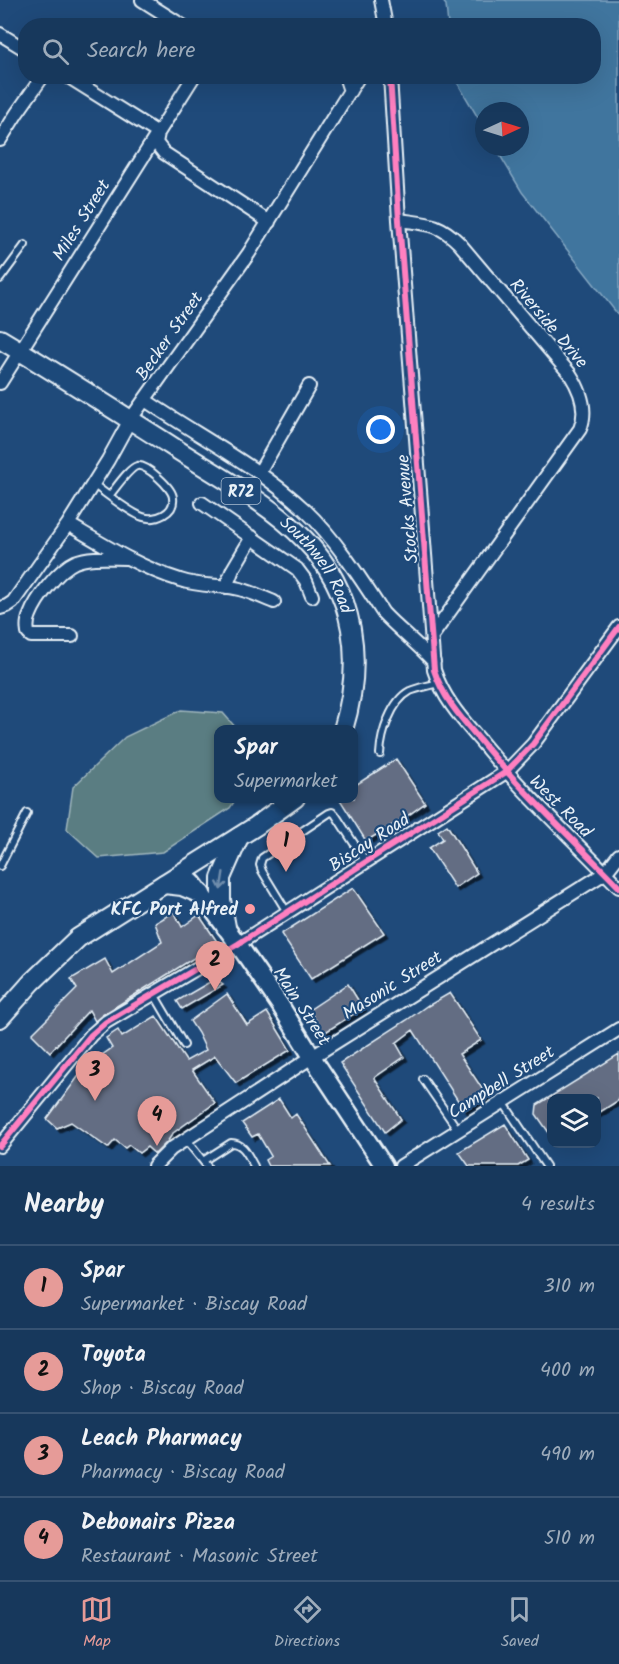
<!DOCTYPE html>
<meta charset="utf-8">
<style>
body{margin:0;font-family:Kalam,sans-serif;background:#244365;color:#f1f3f6}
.controls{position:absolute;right:18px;bottom:18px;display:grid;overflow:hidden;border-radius:12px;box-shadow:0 6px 24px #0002}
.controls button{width:54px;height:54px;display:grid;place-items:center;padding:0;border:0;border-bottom:2px solid #365272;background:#17385c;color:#f1f3f6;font:30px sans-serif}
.compass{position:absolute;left:475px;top:102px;width:54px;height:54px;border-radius:50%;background:#17385c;box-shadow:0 6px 24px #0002;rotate:86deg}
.you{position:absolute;left:381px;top:430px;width:21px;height:21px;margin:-15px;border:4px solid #fff;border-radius:50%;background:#1a73e8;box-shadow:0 0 0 9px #1a73e833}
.badge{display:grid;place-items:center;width:39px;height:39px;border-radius:50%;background:#e69b98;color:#111;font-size:20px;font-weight:700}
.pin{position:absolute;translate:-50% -50px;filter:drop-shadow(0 2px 3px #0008)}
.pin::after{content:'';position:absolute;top:32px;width:21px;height:18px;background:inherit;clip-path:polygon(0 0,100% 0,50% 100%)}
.popup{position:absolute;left:214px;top:725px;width:144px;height:78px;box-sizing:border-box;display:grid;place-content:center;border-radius:12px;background:#17385c;filter:drop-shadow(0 2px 4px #0005);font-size:20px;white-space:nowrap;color:#9eacbb}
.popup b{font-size:22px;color:#f1f3f6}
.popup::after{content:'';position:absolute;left:50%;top:100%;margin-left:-12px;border:12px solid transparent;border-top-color:#17385c}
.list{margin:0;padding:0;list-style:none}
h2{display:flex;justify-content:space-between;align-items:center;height:78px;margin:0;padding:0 24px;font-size:26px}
h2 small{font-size:20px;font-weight:400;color:#9eacbb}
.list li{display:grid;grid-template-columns:39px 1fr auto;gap:18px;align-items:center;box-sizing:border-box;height:84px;padding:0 24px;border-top:2px solid #365272}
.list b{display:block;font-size:22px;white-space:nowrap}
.list p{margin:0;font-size:20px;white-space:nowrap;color:#9eacbb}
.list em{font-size:20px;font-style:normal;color:#9eacbb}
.icon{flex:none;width:33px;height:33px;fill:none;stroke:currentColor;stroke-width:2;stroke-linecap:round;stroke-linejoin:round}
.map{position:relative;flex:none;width:619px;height:1166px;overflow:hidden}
.search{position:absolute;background:#17385c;box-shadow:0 6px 24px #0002;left:18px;right:18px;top:18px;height:66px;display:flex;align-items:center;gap:15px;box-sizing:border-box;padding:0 21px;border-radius:24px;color:#9eacbb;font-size:22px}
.sheet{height:414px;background:#17385c}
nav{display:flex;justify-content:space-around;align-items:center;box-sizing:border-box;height:84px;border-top:2px solid #365272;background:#17385c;font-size:16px;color:#9eacbb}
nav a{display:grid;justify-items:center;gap:3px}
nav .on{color:#e69b98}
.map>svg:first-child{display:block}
.green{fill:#5a7d82;stroke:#a1b7bd;stroke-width:1.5}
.water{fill:#41759e;stroke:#84a7c2;stroke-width:1.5}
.building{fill:#636d83;stroke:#e8f1f8;stroke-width:1.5;filter:url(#shadow)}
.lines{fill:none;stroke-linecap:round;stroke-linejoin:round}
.lane-casing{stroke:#e8f1f8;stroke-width:10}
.street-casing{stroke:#e8f1f8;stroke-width:16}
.secondary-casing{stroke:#e8f1f8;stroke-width:21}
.primary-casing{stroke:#e8f1f8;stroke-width:22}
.lane{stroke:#1f4a7a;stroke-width:6}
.street{stroke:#1f4a7a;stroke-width:12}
.secondary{stroke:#1f4a7a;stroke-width:16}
.primary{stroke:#1f4a7a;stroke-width:18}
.cycleway-casing{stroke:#1f4a7a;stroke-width:10}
.cycleway{stroke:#ff80c0;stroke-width:6}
.oneway{stroke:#6f8dac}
.poi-dot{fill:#ff9aa2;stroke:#1f4a7a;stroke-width:2}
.labels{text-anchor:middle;stroke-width:4.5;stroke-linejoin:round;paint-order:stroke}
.shield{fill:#1f4a7a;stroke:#acbfd2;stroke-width:1.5}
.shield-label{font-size:16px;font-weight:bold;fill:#e8f1f8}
.street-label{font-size:18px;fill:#e8f1f8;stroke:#1f4a7a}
.poi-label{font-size:18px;font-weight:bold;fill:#e8f1f8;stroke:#1f4a7a;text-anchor:end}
</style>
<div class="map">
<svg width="619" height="1166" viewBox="0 0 619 1166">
<defs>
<filter id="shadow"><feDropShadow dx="3.5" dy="3.5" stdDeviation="0" flood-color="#0009"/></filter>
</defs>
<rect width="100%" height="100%" fill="#1f4a7a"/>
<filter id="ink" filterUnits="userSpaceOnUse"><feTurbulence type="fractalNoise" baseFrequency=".0167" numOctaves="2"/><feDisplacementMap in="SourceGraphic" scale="12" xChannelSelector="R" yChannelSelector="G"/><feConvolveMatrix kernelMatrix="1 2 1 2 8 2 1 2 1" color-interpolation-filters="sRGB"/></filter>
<g filter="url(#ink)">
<path class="green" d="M181,710L223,713L237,729L218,730V798L236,799L230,808L163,852L99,858L67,829L73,787L125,737Z"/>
<path class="water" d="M442,0H619V316L522,192L495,147H520V111H484V128L454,77L594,76V26L448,25L446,5Z"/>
<path class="building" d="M396,759L425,803L403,819L366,841L339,798H354V786Z
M447,825L477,873L455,888L429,848L443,839L438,831Z
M353,888L384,933L311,979L281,934Z
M174,912L182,927L199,915L218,943L102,1015L95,1021L89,1010L50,1052L32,1034L77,989L71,979L105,959L113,974L162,942L155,923Z
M215,979L223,985L182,1009L177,1001Z
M348,984L363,1008L324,1033L309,1010Z
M450,993L481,1040L459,1054L487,1096L464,1110L413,1030L396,1043L404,1057L374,1078L401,1119L385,1132L340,1063L407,1020L428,1005V1006Z
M227,994L247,1025L267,1012L290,1050L236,1083L215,1056L192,1070L215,1103L173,1133L167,1142L155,1154L147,1147L139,1153L129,1145L125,1148L115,1140L108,1148L71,1122L57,1128L47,1119L86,1066L112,1048L106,1038L118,1030L122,1037L156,1016L186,1061L206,1050L198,1033L190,1021Z
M619,1054V1100L597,1114V1098H552V1137L536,1114L537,1105Z
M279,1099L291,1118L296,1114L330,1166H268L265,1160L271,1156L258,1134L252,1137L242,1123Z
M505,1124L528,1160L518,1166H469L459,1152Z"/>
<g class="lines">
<g class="lane-casing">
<path id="lane" d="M0,279L25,245
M93,484C105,493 130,513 143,517C156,521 175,513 173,498C173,488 146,464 137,466C129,468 115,489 109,496
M380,754C381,734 391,701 410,691C419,687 429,686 438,683
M0,866L27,813
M287,912L262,871L260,865L262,858L329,813L332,812L335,814L366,862
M154,994L184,1045
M423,1079L458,1130
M503,1102L546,1166
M186,1140L207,1166
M203,1161L231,1143C244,1143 248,1156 254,1166"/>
</g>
<g class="street-casing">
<path id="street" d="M142,0L183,26
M381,0L386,26
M0,34L26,50
M67,76L158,133L156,143L164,153L269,222
M345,76L350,91
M390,76L399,220L434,670C443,698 461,718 479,739C522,792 572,838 619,887
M0,140L17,113L43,76
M399,220C426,224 438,222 459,243L570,374C581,391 588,410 580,429L432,636
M0,383L194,76
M145,400C198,436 258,466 305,510C334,537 361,579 383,613C399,630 418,644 434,662
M259,473L309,386
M202,503L297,569L306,581L312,596
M68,524C104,545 140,568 180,580C198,586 216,585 235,588C248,590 261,597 274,602
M226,587L233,569L252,537
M0,608L7,606L13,602L68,524L108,460L130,420L249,253L359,76
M72,636H31L28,633C27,627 27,621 30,615C36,599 59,569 75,562C90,556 109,558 125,558
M0,1146L91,1035L106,1022L238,944L506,772L533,744L619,627
M154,1166L171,1149L312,1057L605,873L619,855
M401,1166L619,1029"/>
</g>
<g class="secondary-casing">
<path id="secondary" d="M193,883L238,944L280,1005L312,1057L384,1166"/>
</g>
<g class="primary-casing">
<g id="primary">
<path id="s1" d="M0,339C57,373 113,409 170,445C214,474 267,501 304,539C356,592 364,661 343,730"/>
<path d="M164,884L182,886L201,894"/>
<path d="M226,927L221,900V878L239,837"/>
<path d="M0,1018L32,982L78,938L256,826L295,798"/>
</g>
</g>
<use href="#lane" class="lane"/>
<use href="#street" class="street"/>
<use href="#secondary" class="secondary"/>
<use href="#primary" class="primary"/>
<g class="cycleway-casing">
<path id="cycleway" d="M390,76L399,220L434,670C443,698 461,718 479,739C522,792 572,838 619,887
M0,1146L91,1035L106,1022L238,944L506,772L533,744L619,627"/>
</g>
<use href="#cycleway" class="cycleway"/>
</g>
<defs><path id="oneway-shaft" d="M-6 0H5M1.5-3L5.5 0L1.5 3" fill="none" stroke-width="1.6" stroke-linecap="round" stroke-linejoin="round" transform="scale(1.5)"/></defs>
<use class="oneway" href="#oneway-shaft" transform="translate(222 881) rotate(99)"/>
</g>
<circle class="poi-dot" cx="250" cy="909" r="6"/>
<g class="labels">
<rect class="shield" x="221.5" y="478" width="39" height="26" rx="4.5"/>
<g class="shield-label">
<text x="241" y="497">R72</text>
</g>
<g class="street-label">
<text transform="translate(81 220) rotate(-58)" y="6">Miles Street</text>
<text transform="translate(549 323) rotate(50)" y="6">Riverside Drive</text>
<text transform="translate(169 336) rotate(-55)" y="6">Becker Street</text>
<text transform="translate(407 509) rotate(-95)" y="6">Stocks Avenue</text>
<text dy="6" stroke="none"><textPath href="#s1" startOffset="393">Southwell Road</textPath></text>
<text transform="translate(561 806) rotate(45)" y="6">West Road</text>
<text transform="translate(369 842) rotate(-33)" y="6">Biscay Road</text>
<text transform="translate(392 985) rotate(-32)" y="6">Masonic Street</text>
<text transform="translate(302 1006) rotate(57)" y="6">Main Street</text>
<text transform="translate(501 1082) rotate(-32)" y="6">Campbell Street</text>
</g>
<g class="poi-label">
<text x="238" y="915">KFC Port Alfred</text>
</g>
</g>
</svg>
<div class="controls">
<button><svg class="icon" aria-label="layers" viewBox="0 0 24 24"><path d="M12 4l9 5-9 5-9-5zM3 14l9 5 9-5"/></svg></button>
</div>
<svg class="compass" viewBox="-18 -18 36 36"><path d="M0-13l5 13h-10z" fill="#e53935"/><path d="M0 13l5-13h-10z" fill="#9eacbb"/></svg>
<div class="you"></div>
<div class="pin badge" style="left:286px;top:872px">1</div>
<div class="popup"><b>Spar</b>Supermarket</div>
<div class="pin badge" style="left:215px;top:991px">2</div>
<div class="pin badge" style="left:95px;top:1101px">3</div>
<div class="pin badge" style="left:157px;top:1146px">4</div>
<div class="search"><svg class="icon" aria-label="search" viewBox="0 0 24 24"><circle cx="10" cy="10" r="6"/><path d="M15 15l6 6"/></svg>Search here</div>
</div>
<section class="sheet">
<h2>Nearby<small>4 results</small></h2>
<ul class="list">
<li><span class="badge">1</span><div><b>Spar</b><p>Supermarket · Biscay Road</p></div><em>310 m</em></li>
<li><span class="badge">2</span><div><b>Toyota</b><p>Shop · Biscay Road</p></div><em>400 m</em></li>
<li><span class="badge">3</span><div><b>Leach Pharmacy</b><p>Pharmacy · Biscay Road</p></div><em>490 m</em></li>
<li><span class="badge">4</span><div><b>Debonairs Pizza</b><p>Restaurant · Masonic Street</p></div><em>510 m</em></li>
</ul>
</section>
<nav>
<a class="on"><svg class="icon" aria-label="map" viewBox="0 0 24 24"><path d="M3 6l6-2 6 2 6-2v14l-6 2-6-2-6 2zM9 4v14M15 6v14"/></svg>Map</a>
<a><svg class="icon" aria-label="directions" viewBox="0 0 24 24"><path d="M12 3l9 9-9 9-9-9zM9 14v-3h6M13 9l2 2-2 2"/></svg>Directions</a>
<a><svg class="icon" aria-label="saved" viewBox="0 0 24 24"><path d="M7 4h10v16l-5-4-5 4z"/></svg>Saved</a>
</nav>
